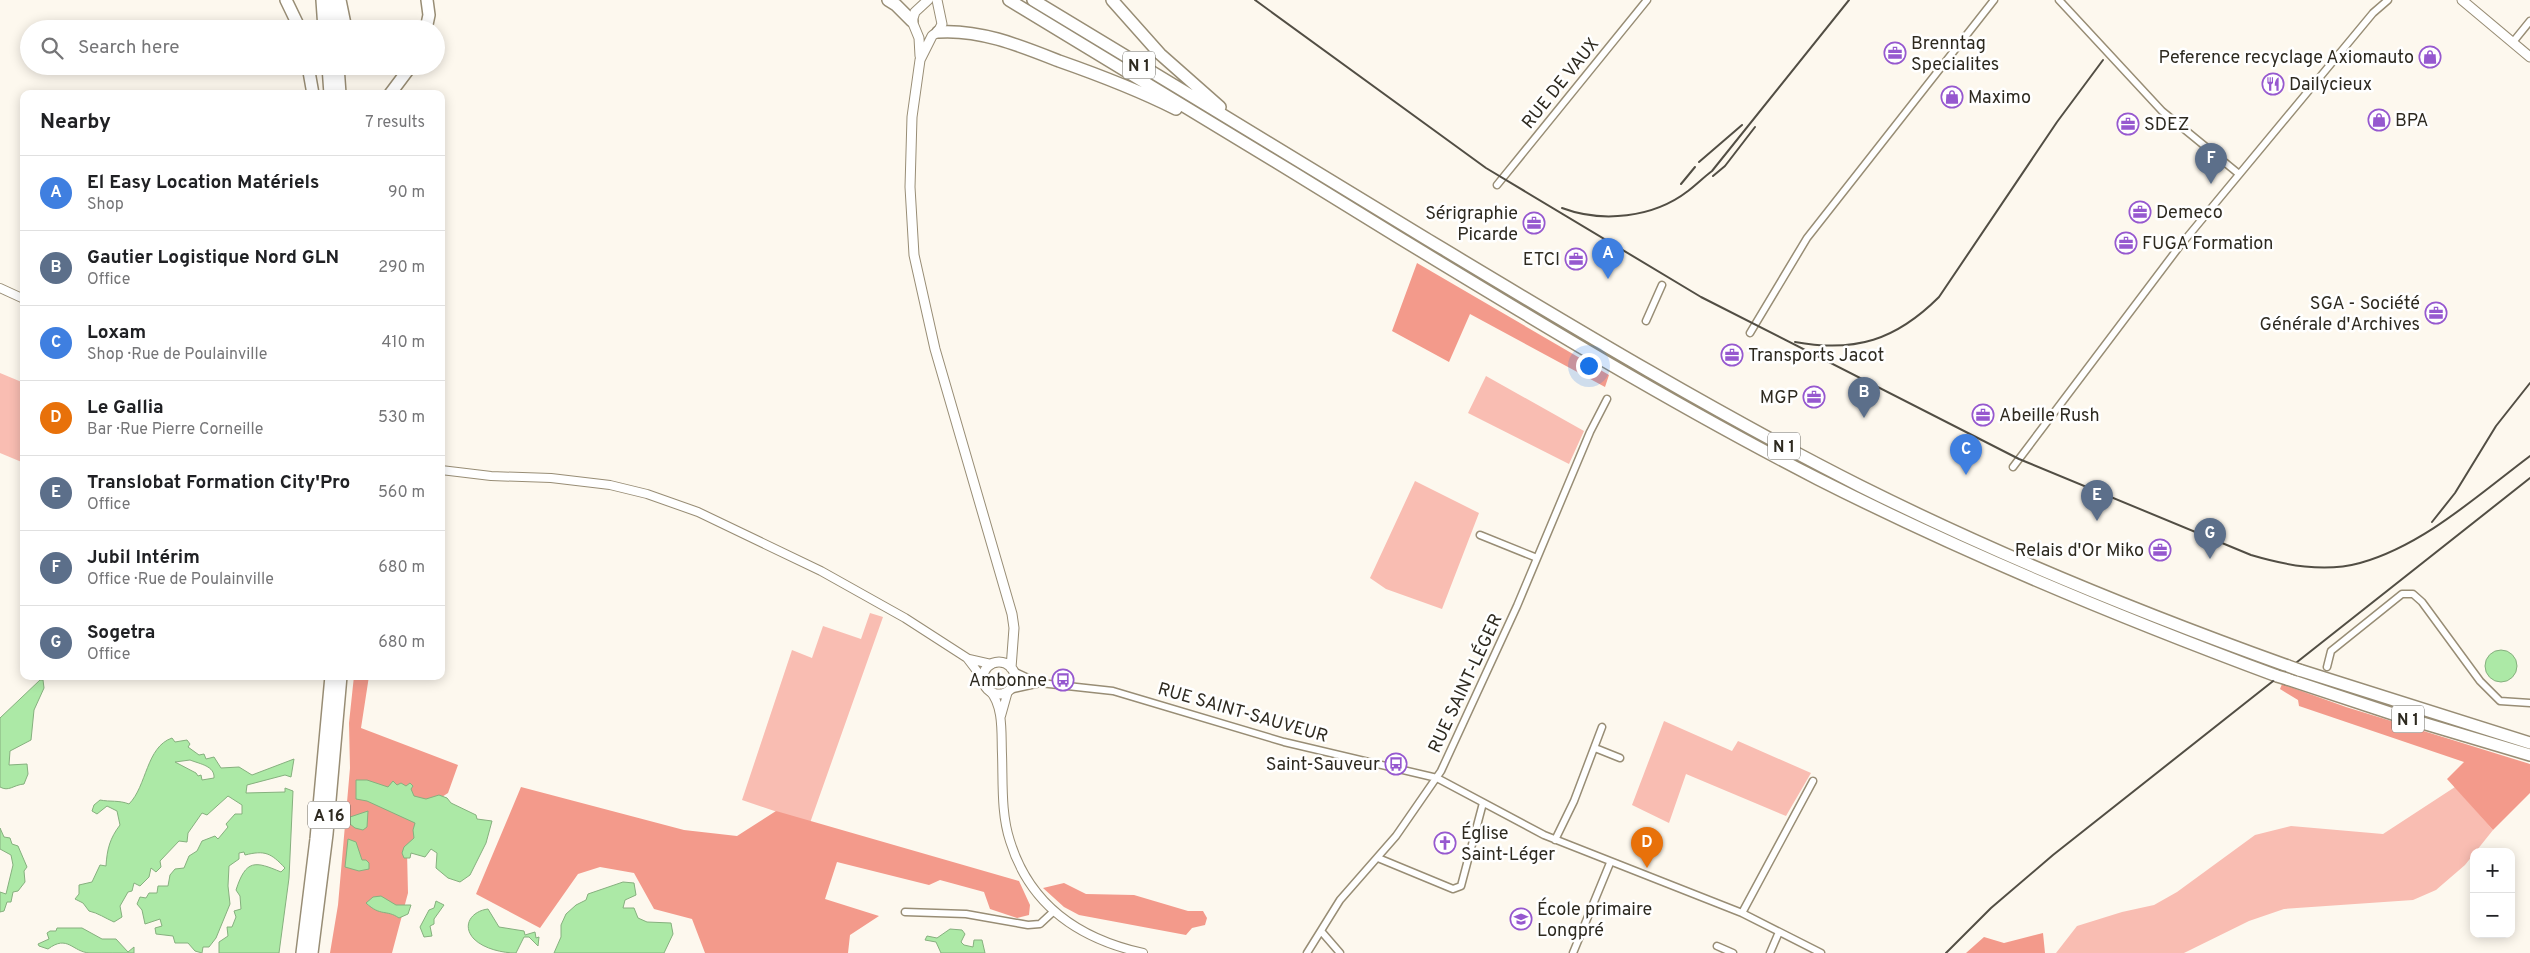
<!DOCTYPE html>
<meta charset="utf-8">
<style>
body{margin:0;font-family:Overpass,sans-serif;background:#f2f2f2;color:#202124}
.controls{position:absolute;right:15px;bottom:15px;display:grid;overflow:hidden;border-radius:10px;box-shadow:0 2px 12px #0003}
.controls button{width:45px;height:45px;display:grid;place-items:center;padding:0;border:0;border-bottom:1px solid #e0e0e0;background:#fff;color:#202124;font:25px sans-serif}
.you{position:absolute;left:1588px;top:365px;width:18px;height:18px;margin:-12px;border:4px solid #fff;border-radius:50%;background:#1a73e8;box-shadow:0 0 0 8px #1a73e833}
.badge{display:grid;place-items:center;width:32px;height:32px;border-radius:50%;background:#0b8043;color:#fff;font-size:16px;font-weight:700}
.pin{position:absolute;translate:-50% -41px;filter:drop-shadow(0 1px 2px #0008)}
.pin::after{content:'';position:absolute;top:26px;width:18px;height:15px;background:inherit;clip-path:polygon(0 0,100% 0,50% 100%)}
.list{margin:0;padding:0;list-style:none}
h2{display:flex;justify-content:space-between;align-items:center;height:65px;margin:0;padding:0 20px;font-size:21px}
h2 small{font-size:16px;font-weight:400;color:#757577}
.list li{display:grid;grid-template-columns:32px 1fr auto;gap:15px;align-items:center;box-sizing:border-box;height:75px;padding:0 20px;border-top:1px solid #e0e0e0}
.list b{display:block;font-size:19px;white-space:nowrap}
.list p{margin:0;font-size:16px;white-space:nowrap;color:#757577}
.list em{font-size:16px;font-style:normal;color:#757577}
.icon{flex:none;width:28px;height:28px;fill:none;stroke:currentColor;stroke-width:2;stroke-linecap:round;stroke-linejoin:round}
.map{position:relative;flex:none;width:2530px;height:953px;overflow:hidden}
.search{position:absolute;background:#fff;box-shadow:0 2px 12px #0003;left:20px;top:20px;width:425px;height:55px;display:flex;align-items:center;gap:12px;box-sizing:border-box;padding:0 18px;border-radius:28px;color:#757577;font-size:19px}
.panel{position:absolute;background:#fff;box-shadow:0 2px 12px #0003;left:20px;top:90px;width:425px;height:590px;border-radius:10px}
.map>svg:first-child{display:block}
.green{fill:#f9bdb2}
.forest{fill:#f39a8b}
.water{fill:#ace9a6;stroke:#86b07e;fill-rule:evenodd}
.lines{fill:none;stroke-linecap:round;stroke-linejoin:round}
.minor-casing{stroke:#988d75;stroke-width:9}
.tertiary-casing{stroke:#988d75;stroke-width:10}
.secondary-casing{stroke:#988d75;stroke-width:11}
.trunk-casing{stroke:#988d75;stroke-width:14}
.motorway-casing{stroke:#988d75;stroke-width:14}
.minor{stroke:#fff;stroke-width:6}
.tertiary{stroke:#fff;stroke-width:8}
.secondary{stroke:#fff;stroke-width:9}
.trunk{stroke:#fff;stroke-width:11}
.motorway{stroke:#fff;stroke-width:11}
.rail{stroke:#524e44;stroke-width:2}
.trunk-bridge-casing{stroke:#988d75;stroke-width:14;stroke-linecap:butt}
.trunk-bridge{stroke:#fff;stroke-width:11}
.labels{text-anchor:middle;stroke-width:5;stroke-linejoin:round;paint-order:stroke}
.shield{fill:#fff;stroke:#6d6a63;stroke-width:1}
.shield-label{font-size:16px;font-weight:bold;fill:#2e2a20}
.poi-label{font-size:18px;fill:#2e2a20;stroke:#fff;text-anchor:start}
.street-label{font-size:18px;fill:#2e2a20;stroke:#fff}
</style>
<div class="map">
<svg width="2530" height="953" viewBox="0 0 2530 953">
<rect width="100%" height="100%" fill="#fdf8ee"/>
<path class="green" d="M0,373L24,383V463L0,453Z
M1486,376L1584,431L1569,464L1468,413Z
M1415,481L1479,513L1442,609L1386,589L1370,578Z
M870,613L883,617L810,823L742,800L792,650L812,658L823,626L861,639Z
M1664,721L1732,751L1738,741L1811,773L1786,816L1686,774L1669,823L1632,805Z
M2455,787L2493,830L2465,865L2436,890L2413,900L2284,909L2249,921L2184,953H2056L2077,926L2122,912L2154,905L2177,892L2255,835L2291,826L2383,834Z"/>
<path class="forest" d="M1417,263L1609,375L1605,387L1470,314L1449,362L1392,331Z
M354,676H369L361,728L458,765L448,793L431,804L407,852L408,893L392,953H330L338,905L350,768L349,723Z
M2282,684L2346,707L2530,764V793L2493,830L2447,779L2464,762L2299,706L2298,700L2280,689Z
M521,787L684,830L737,836L776,811L1019,881L1030,905L1029,915L1017,918L990,909L984,892L940,880L929,885L837,862L825,899L879,916L850,935L848,953H705L692,919L654,909L634,873L600,867L578,874L540,928L476,894Z
M1064,883L1086,894L1134,895L1188,911H1203L1207,918L1205,925L1192,928L1186,935L1079,915L1064,907L1043,888Z
M2043,933L2045,953H1966L1984,937L2004,943Z"/>
<path class="water" d="M2485 666a16 16 0 1 1 32 0a16 16 0 1 1-32 0Z
M40,680H43L44,688L34,710L31,740L10,751L9,765L27,764L28,774L24,784C13,785 9,792 0,787V718Z
M172,738L175,742L187,740L190,744L188,747L199,755L204,754L206,759L214,757L221,768L239,767L252,775L294,759L291,777L285,775L247,785L246,793L285,792V788L293,791L289,878L279,953H219V942L228,936L227,927H232L236,917L234,911L241,909L240,896L236,890C246,859 255,861 281,872L285,868C271,853 265,850 245,855L244,852L239,853V859L229,866L228,886L230,904L216,938L209,947H203L202,953L195,951L188,943H175L173,936L156,934L155,928L162,926L160,919L145,924L142,910L137,904L140,897L146,898L149,893H157L158,886H168L170,875L175,869L184,868L189,856L197,851L202,841L215,836L218,839L228,827L226,824L235,814H242V805L228,796L207,815L202,813L188,833L187,842L179,841L160,861L161,867L156,872L151,868L149,877L140,886L134,883L132,891L128,892L120,906L122,917L114,922C105,918 98,913 89,911L83,903L75,899L79,894V885L92,882L100,865L106,866C107,849 110,838 120,825L117,811L107,806L97,814L92,811L94,805L100,800C110,802 119,800 129,804C147,786 146,747 172,738ZM190,760C200,764 215,766 214,778L202,780L201,775L198,776L196,773L175,762Z
M356,780H367L388,787L393,781L397,785L401,783L406,786L410,783L413,786L411,789L414,796L426,799L439,795L447,798L451,803L476,815L477,819L492,821L486,843L470,875L460,882L448,878L436,868L437,853L431,849L425,857L411,853L410,858H404L402,853L404,847L414,838L413,830L415,823L367,801L356,799Z
M368,811L367,827L363,830L355,828L350,824V817Z
M0,828L4,837L10,838L12,844L18,846L27,867L24,871L25,882L18,891L13,892L11,902H7L4,911L0,912V892L6,894L13,865L11,855L0,849Z
M348,839L356,842L362,860H366L369,863V869L359,871L345,867Z
M623,882L634,883L636,895L625,900L623,908H634L638,918L647,922L671,923L673,934L664,953H554L561,937V925L566,914L576,905L586,900L588,894Z
M381,896L396,905H411L408,914L399,918C386,909 381,917 366,903L373,897Z
M436,901L444,905L434,919V924L430,926L432,936L424,937L420,927L429,910L434,908Z
M488,909L499,927L524,931L525,935L535,932L536,938L539,937L538,946L529,937H524L516,953C503,953 484,949 474,939C461,925 472,911 488,909Z
M57,928H82L102,939H116L128,952L134,947V953C120,953 105,953 90,953C72,952 68,934 48,949L39,946L38,944L49,939L47,933L50,931H56Z
M950,929L962,930L965,934L961,942L964,945L973,947L974,940H982L985,953H941L936,942L925,940L927,936L937,938Z"/>
<g class="lines">
<g class="minor-casing">
<path id="minor" d="M2059,0L2162,111L2239,174
M2513,42L2530,21
M1497,185L1647,0
M1646,321L1662,285
M1750,333L1807,238L1994,0
M2013,467L2179,247L2373,13L2388,0
M1480,535L1537,558
M2327,667L2331,651L2402,594H2413L2422,602L2480,681L2500,701L2530,703
M1013,671L1039,683
M1009,690L1040,683L1113,691L1284,742L1437,778L1544,835L1742,913L1821,953
M1595,748L1620,758
M1555,840L1574,801L1602,727
M1378,858L1453,889L1461,886L1483,803
M905,912L966,914L1028,925L1040,924L1054,911
M1742,913L1813,781
M1321,931L1340,953
M1717,946L1733,953
M1307,953L1340,900L1396,836L1441,771L1517,606L1590,432L1607,399
M1573,953L1610,863
M1770,953L1779,932"/>
</g>
<g class="tertiary-casing">
<path id="tertiary" d="M0,288L24,299
M441,470L491,476L551,478L610,485L647,494L698,512L821,571L905,618L967,658L983,679
M969,659L991,664
M990,691C1004,707 1001,735 1002,754C1003,783 1001,814 1010,841C1030,906 1080,939 1143,953
M1001,716L1008,691"/>
</g>
<g class="secondary-casing">
<path id="secondary" d="M2462,0L2530,57
M933,35L938,32L942,24L937,0
M932,36L920,60L912,117L910,187L914,255L935,349L1012,614L1014,628L1011,668
M920,56L919,38L912,21L915,12L928,0
M983 678a16 16 0 1 1 32 0a16 16 0 1 1-32 0Z"/>
</g>
<g class="trunk-casing">
<path id="trunk" d="M888,0L896,5L912,21
M1009,0C1139,79 1269,157 1398,237C1536,321 1674,405 1818,479C1966,554 2121,618 2277,676
M1033,0C1164,79 1294,158 1425,238C1568,324 1710,410 1860,486C1998,555 2143,614 2288,666
M1112,0L1160,54L1220,107
M938,32C980,29 1021,46 1059,61C1099,75 1138,90 1176,109
M2299,670L2530,743
M2287,679L2399,716L2530,755"/>
</g>
<g class="motorway-casing">
<path id="motorway" d="M286,0L300,29
M322,0L324,29
M332,0L335,29
M340,0L346,29
M426,29L429,15L427,0
M308,66L313,94
M328,66L330,94
M338,66L340,94
M390,94L411,66
M302,953L316,839L331,676
M312,953L327,834L341,676"/>
</g>
<use href="#minor" class="minor"/>
<use href="#tertiary" class="tertiary"/>
<use href="#secondary" class="secondary"/>
<use href="#trunk" class="trunk"/>
<use href="#motorway" class="motorway"/>
<path class="rail" d="M1255,0L1486,168L1701,297L2019,459L2251,555C2285,565 2324,573 2360,563C2424,545 2478,495 2530,456
M1699,162L1742,125
M1713,176L1725,166L1755,127
M1681,184L1695,167
M1562,208C1602,223 1653,218 1688,191C1696,185 1704,177 1712,171L1849,0
M1795,342C1855,353 1896,340 1939,297L2057,122L2103,60
M2432,522L2455,493L2496,426L2530,383
M1946,953L1991,908L2053,855L2530,478"/>
<g class="trunk-bridge-casing">
<path id="trunk-bridge" d="M2288,666L2299,670
M2277,676L2287,679"/>
</g>
<use href="#trunk-bridge" class="trunk-bridge"/>
</g>
<defs>
<g id="office-ring" transform="scale(1.125)"><circle r="9.5" fill="#fff" stroke="#9658cf" stroke-width="1.5"/><path d="M-6-3h4V-5.5h4V-3h4V5H-6ZM-1-4.5V-3h2v-1.5ZM-6 0V1H6V0Z" fill="#9658cf"/></g>
<g id="shop-ring" transform="scale(1.125)"><circle r="9.5" fill="#fff" stroke="#9658cf" stroke-width="1.5"/><path d="M-5-2.5h2.3a2.7 3.5 0 0 1 5.4 0H5L5.5 6h-11ZM-1.5-2.5h3a1.5 2.3 0 0 0-3 0Z" fill="#9658cf"/></g>
<g id="restaurant-ring" transform="scale(1.125)"><circle r="9.5" fill="#fff" stroke="#9658cf" stroke-width="1.5"/><path d="M-5-6h1v4h1v-4h1v4h1v-4h1v5L-1.5 .5V6h-2V.5L-5-1ZM5-6V6H3V1.5H1.5Q1.5-4 5-6Z" fill="#9658cf"/></g>
<g id="bus-ring" transform="scale(1.125)"><circle r="9.5" fill="#fff" stroke="#9658cf" stroke-width="1.5"/><path d="M-5-6H5V4H4V6H2V4H-2V6H-4V4H-5ZM-3.5-4V0h7V-4ZM-3.5 1.2v1.5H-2V1.2ZM2 1.2v1.5H3.5V1.2Z" fill="#9658cf"/></g>
<g id="church-ring" transform="scale(1.125)"><circle r="9.5" fill="#fff" stroke="#9658cf" stroke-width="1.5"/><path d="M-1.2-6h2.4v3.5h3.3v2.4h-3.3V6h-2.4V-.1h-3.3v-2.4h3.3Z" fill="#9658cf"/></g>
<g id="school-ring" transform="scale(1.125)"><circle r="9.5" fill="#fff" stroke="#9658cf" stroke-width="1.5"/><path d="M0-5L7-2L0 1L-7-2ZM-4 1L0 2.5L4 1V4Q0 6-4 4Z" fill="#9658cf"/></g>
</defs>
<g fill-rule="evenodd">
<use href="#office-ring" x="1895" y="53"/>
<use href="#shop-ring" x="2430" y="57"/>
<use href="#restaurant-ring" x="2273" y="84"/>
<use href="#shop-ring" x="1952" y="97"/>
<use href="#shop-ring" x="2379" y="120"/>
<use href="#office-ring" x="2128" y="124"/>
<use href="#office-ring" x="2140" y="212"/>
<use href="#office-ring" x="1534" y="223"/>
<use href="#office-ring" x="2126" y="243"/>
<use href="#office-ring" x="1576" y="259"/>
<use href="#office-ring" x="2436" y="313"/>
<use href="#office-ring" x="1732" y="355"/>
<use href="#office-ring" x="1814" y="397"/>
<use href="#office-ring" x="1983" y="415"/>
<use href="#office-ring" x="2160" y="550"/>
<use href="#bus-ring" x="1063" y="680"/>
<use href="#bus-ring" x="1396" y="764"/>
<use href="#church-ring" x="1445" y="843"/>
<use href="#school-ring" x="1521" y="919"/>
</g>
<g class="labels">
<g class="shield">
<rect x="1123" y="51.5" width="32" height="27" rx="4"/>
<rect x="1768" y="432.5" width="32" height="27" rx="4"/>
<rect x="2392" y="705.5" width="32" height="27" rx="4"/>
<rect x="308" y="801.5" width="42" height="27" rx="4"/>
</g>
<g class="shield-label">
<text x="1139" y="71">N 1</text>
<text x="1784" y="452">N 1</text>
<text x="2408" y="725">N 1</text>
<text x="329" y="821">A 16</text>
</g>
<g class="poi-label">
<text x="1911" y="49">Brenntag<tspan x="1911" dy="21">Specialites</tspan></text>
<text x="2414" y="63" text-anchor="end">Peference recyclage Axiomauto</text>
<text x="2289" y="90">Dailycieux</text>
<text x="1968" y="103">Maximo</text>
<text x="2395" y="126">BPA</text>
<text x="2144" y="130">SDEZ</text>
<text x="2156" y="218">Demeco</text>
<text x="1518" y="219" text-anchor="end">Sérigraphie<tspan x="1518" dy="21">Picarde</tspan></text>
<text x="2142" y="249">FUGA Formation</text>
<text x="1560" y="265" text-anchor="end">ETCI</text>
<text x="2420" y="309" text-anchor="end">SGA - Société<tspan x="2420" dy="21">Générale d'Archives</tspan></text>
<text x="1748" y="361">Transports Jacot</text>
<text x="1798" y="403" text-anchor="end">MGP</text>
<text x="1999" y="421">Abeille Rush</text>
<text x="2144" y="556" text-anchor="end">Relais d'Or Miko</text>
<text x="1047" y="686" text-anchor="end">Ambonne</text>
<text x="1380" y="770" text-anchor="end">Saint-Sauveur</text>
<text x="1461" y="839">Église<tspan x="1461" dy="21">Saint-Léger</tspan></text>
<text x="1537" y="915">École primaire<tspan x="1537" dy="21">Longpré</tspan></text>
</g>
<g class="street-label">
<text transform="translate(1560 83) rotate(-51)" y="6">RUE DE VAUX</text>
<text transform="translate(1465 683) rotate(-65)" y="6">RUE SAINT-LÉGER</text>
<text transform="translate(1243 712) rotate(16)" y="6">RUE SAINT-SAUVEUR</text>
</g>
</g>
</svg>
<div class="controls">
<button>+</button>
<button>−</button>
</div>
<div class="you"></div>
<div class="pin badge" style="left:1608px;top:279px;background:#3f7fe0">A</div>
<div class="pin badge" style="left:1864px;top:418px;background:#5c6f8a">B</div>
<div class="pin badge" style="left:1966px;top:475px;background:#3f7fe0">C</div>
<div class="pin badge" style="left:1647px;top:868px;background:#e8710a">D</div>
<div class="pin badge" style="left:2097px;top:521px;background:#5c6f8a">E</div>
<div class="pin badge" style="left:2211px;top:184px;background:#5c6f8a">F</div>
<div class="pin badge" style="left:2210px;top:559px;background:#5c6f8a">G</div>
<div class="search"><svg class="icon" aria-label="search" viewBox="0 0 24 24"><circle cx="10" cy="10" r="6"/><path d="M15 15l6 6"/></svg>Search here</div>
<section class="panel">
<h2>Nearby<small>7 results</small></h2>
<ul class="list">
<li><span class="badge" style="background:#3f7fe0">A</span><div><b>El Easy Location Matériels</b><p>Shop</p></div><em>90 m</em></li>
<li><span class="badge" style="background:#5c6f8a">B</span><div><b>Gautier Logistique Nord GLN</b><p>Office</p></div><em>290 m</em></li>
<li><span class="badge" style="background:#3f7fe0">C</span><div><b>Loxam</b><p>Shop · Rue de Poulainville</p></div><em>410 m</em></li>
<li><span class="badge" style="background:#e8710a">D</span><div><b>Le Gallia</b><p>Bar · Rue Pierre Corneille</p></div><em>530 m</em></li>
<li><span class="badge" style="background:#5c6f8a">E</span><div><b>Translobat Formation City'Pro</b><p>Office</p></div><em>560 m</em></li>
<li><span class="badge" style="background:#5c6f8a">F</span><div><b>Jubil Intérim</b><p>Office · Rue de Poulainville</p></div><em>680 m</em></li>
<li><span class="badge" style="background:#5c6f8a">G</span><div><b>Sogetra</b><p>Office</p></div><em>680 m</em></li>
</ul>
</section>
</div>
